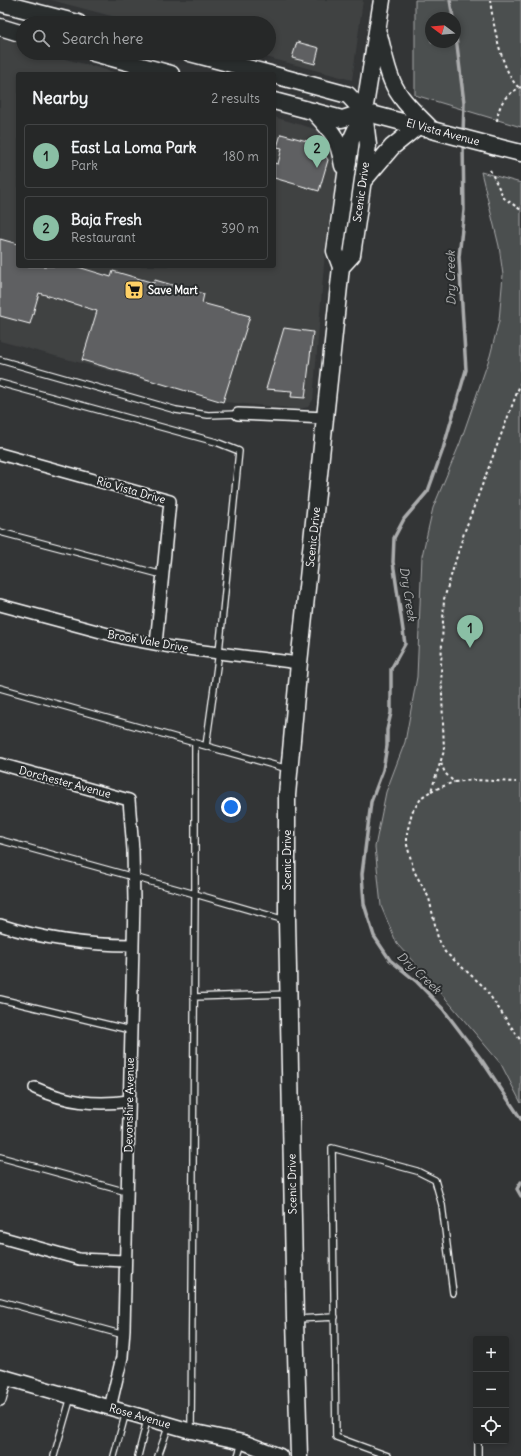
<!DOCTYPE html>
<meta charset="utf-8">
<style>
body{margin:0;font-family:Delius,sans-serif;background:#323434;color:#f1f3f6}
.controls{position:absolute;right:12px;bottom:12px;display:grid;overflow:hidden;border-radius:4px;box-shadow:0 2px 6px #0003}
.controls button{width:36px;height:36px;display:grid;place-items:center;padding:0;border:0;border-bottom:1px solid #424445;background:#262828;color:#f1f3f6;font:20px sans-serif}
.compass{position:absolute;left:425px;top:12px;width:36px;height:36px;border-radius:50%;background:#262828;box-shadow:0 2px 6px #0003;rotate:286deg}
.you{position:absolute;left:231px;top:807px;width:14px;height:14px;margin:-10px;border:3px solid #fff;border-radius:50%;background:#1a73e8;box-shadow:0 0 0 6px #1a73e833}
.badge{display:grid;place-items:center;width:26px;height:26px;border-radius:50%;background:#8abfa5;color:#111;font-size:13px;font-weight:700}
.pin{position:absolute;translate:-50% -33px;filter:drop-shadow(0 1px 2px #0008)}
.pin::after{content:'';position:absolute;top:21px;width:14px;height:12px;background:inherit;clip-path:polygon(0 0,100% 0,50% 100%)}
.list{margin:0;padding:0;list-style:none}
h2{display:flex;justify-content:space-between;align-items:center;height:52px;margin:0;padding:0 16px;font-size:17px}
h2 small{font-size:13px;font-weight:400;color:#a4a6a8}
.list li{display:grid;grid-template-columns:26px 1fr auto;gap:12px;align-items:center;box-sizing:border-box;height:64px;margin:0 8px 8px;padding:0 8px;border:1px solid #424445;border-radius:4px}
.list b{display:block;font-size:15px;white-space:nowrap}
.list p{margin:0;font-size:13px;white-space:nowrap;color:#a4a6a8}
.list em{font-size:13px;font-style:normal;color:#a4a6a8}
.icon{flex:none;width:22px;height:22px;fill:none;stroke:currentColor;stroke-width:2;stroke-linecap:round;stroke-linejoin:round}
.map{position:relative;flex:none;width:521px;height:1456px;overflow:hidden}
.search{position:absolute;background:#262828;box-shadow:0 2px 6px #0003;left:16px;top:16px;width:260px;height:44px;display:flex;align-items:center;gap:10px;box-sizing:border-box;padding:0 14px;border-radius:22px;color:#a4a6a8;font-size:15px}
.panel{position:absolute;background:#262828;box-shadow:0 2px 6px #0003;left:16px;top:72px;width:260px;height:196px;border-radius:4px}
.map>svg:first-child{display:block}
.built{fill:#404243}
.green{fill:#4c4f50;stroke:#a6a7a8;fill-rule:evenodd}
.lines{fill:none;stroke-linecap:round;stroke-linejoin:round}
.stream{stroke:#abacad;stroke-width:3.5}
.building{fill:#5f6162;stroke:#fff}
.service-casing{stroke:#fff;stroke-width:8}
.minor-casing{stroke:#fff;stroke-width:14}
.tertiary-casing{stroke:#fff;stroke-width:17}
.secondary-casing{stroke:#fff;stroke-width:19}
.path{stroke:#fff;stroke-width:2;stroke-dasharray:3 3;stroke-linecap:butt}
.service{stroke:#2a2d2e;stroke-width:5.5}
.minor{stroke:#2a2d2e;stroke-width:11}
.tertiary{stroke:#2a2d2e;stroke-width:14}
.secondary{stroke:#2a2d2e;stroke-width:16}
.secondary-bridge-casing{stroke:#fff;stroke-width:19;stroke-linecap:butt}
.secondary-bridge{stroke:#2a2d2e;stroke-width:16}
.labels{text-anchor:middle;stroke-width:4;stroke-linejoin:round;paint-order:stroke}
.street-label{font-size:11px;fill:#fff;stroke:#2a2d2e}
.poi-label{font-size:11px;font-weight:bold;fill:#fff;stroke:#2a2d2e;text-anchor:start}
.water-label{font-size:12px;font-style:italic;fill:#b2b3b4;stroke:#2a2d2e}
</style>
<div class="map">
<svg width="521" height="1456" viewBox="0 0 521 1456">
<rect width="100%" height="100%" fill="#333536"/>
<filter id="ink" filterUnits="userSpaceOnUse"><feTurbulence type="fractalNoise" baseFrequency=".025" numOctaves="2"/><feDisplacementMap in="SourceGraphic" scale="8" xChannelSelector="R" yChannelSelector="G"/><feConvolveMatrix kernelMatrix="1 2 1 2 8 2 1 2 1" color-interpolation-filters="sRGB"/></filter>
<g filter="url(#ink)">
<path class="built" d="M51,0H363L352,80L251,53H269V23H138Z
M0,38L23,44V53H50L58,57L121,74H18V266H274V117L325,132L338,159V184L330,213L325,252L313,400L308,407L299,409L225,402L0,341Z"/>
<path class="green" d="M415,0H521V127L415,95ZM431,18H455V42H431Z
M481,172L521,183V1103L501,1064L436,987L397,944L381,906L375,847L386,792L405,742L417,677L422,556L433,508L460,443L490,356L499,321L503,275L499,246Z"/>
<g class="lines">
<path class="stream" d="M450,0L453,18
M455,29L464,103L463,134
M463,142L464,210L459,257L466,370L443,449L428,491L404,519L394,538L393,562L405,644L391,669V713L387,730V746L383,770L371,802L362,874L364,904L374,936L390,960L417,982L443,1009L481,1059L521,1119
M521,1182L517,1189L521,1196"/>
</g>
<path class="building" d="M297,42L319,48L315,64L292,58Z
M281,134L318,144L328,160L319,191L274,178V163L278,164L282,148L277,147Z
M0,239L18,244V266H75L111,277L113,271L154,283L155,280L204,294L202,303L250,316L223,402L82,360L97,311L39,293L30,324L0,316Z
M284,328L313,332L305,398L291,397L292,391L266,389Z"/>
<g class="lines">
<g class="service-casing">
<path id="service" d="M0,360L176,410L208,415L238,414
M0,383L216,442L239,451L219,652L206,746
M0,532L163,575
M0,688L195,743
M0,840L195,894L191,1431
M285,920L195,894V743L288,769
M194,997L288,994
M0,999L130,1030
M0,1157L127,1192
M0,1301L124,1335
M297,1319L335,1317
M478,1441V1456
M54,1456L71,1397
M114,1456L126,1412
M138,1456L147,1420
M158,1456L169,1425
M238,1456L242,1443
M388,1456L336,1437L332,1148L417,1171L435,1180L442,1205L453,1293"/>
</g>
<g class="minor-casing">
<path id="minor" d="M238,414L326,418
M0,454L170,501L156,644
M0,605L123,638L171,647L299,663
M0,764L129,800L133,850L134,902L124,1329L122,1357L110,1408
M0,925C43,939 86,945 132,945
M35,1088C66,1102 95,1106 129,1101
M0,1237L79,1259L125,1261
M0,1400L6,1378"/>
</g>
<g class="tertiary-casing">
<path id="tertiary" d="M0,1376L191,1431L243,1442L280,1456"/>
</g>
<g class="secondary-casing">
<path id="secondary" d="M0,3L78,23
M0,27L23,34
M379,35C383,50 386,67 392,81C400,101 418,115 432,130
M94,53L171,74
M190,53L270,74
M274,75L348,95L364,112
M274,101L342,119L364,112
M313,111C333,132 338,137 343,166
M364,112L425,128
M497,147L521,153
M363,181L392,147L418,126
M341,267L352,255L368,145L364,112L382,0
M299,1456L295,1319L287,920V795L299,663L341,267L335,251L351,140L364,112"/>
</g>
<path class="path" d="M490,0C493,22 502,77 521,89
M497,121C499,103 505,95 521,87
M490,170L504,198L521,210
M521,382L464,533L444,599L441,665L444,751L431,791L422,797L412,812L407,833V845L414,871L429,898L438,938L445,952L484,987L521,1041
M441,763L445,773L454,782L474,780L516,782
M431,791L454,782"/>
<use href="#service" class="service"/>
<use href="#minor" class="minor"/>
<use href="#tertiary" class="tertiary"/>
<use href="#secondary" class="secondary"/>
<g class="secondary-bridge-casing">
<path id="secondary-bridge" d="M432,130L497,147"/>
</g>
<use href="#secondary-bridge" class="secondary-bridge"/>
</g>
</g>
<defs>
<g id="supermarket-square" transform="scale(1)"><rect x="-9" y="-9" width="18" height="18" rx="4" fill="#ffd166" stroke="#2a2d2e"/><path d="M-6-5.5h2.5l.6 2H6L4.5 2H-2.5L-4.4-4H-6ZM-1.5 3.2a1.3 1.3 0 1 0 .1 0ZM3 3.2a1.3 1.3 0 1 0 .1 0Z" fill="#111"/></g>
</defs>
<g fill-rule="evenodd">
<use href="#supermarket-square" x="134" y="290"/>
</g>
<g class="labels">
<g class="street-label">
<text transform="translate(443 132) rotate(15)" y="4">El Vista Avenue</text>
<text transform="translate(361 192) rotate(-82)" y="4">Scenic Drive</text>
<text transform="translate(131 490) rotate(16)" y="4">Rio Vista Drive</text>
<text transform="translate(313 537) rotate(-84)" y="4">Scenic Drive</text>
<text transform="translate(148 641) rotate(10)" y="4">Brook Vale Drive</text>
<text transform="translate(65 782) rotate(15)" y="4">Dorchester Avenue</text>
<text transform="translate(287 860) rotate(-90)" y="4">Scenic Drive</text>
<text transform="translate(129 1105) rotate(-89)" y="4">Devonshire Avenue</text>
<text transform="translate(292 1184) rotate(-91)" y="4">Scenic Drive</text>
<text transform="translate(140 1416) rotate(16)" y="4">Rose Avenue</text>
</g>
<g class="poi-label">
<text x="148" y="294">Save Mart</text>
</g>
<g class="water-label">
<text transform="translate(451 278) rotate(-91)" y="4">Dry Creek</text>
<text transform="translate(408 594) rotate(81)" y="4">Dry Creek</text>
<text transform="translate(419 973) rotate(43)" y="4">Dry Creek</text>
</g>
</g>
</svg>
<div class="controls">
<button>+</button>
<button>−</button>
<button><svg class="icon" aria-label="locate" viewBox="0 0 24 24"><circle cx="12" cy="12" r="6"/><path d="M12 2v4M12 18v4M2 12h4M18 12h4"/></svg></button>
</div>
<svg class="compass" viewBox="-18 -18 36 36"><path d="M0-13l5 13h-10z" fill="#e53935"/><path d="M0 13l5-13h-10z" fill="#a4a6a8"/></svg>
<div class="you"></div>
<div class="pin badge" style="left:470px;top:648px">1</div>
<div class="pin badge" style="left:317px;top:168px">2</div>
<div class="search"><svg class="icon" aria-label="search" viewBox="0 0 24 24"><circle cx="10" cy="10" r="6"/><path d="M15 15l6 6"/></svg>Search here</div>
<section class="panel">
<h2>Nearby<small>2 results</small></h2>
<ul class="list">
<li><span class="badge">1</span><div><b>East La Loma Park</b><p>Park</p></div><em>180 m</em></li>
<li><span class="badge">2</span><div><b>Baja Fresh</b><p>Restaurant</p></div><em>390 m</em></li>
</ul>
</section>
</div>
